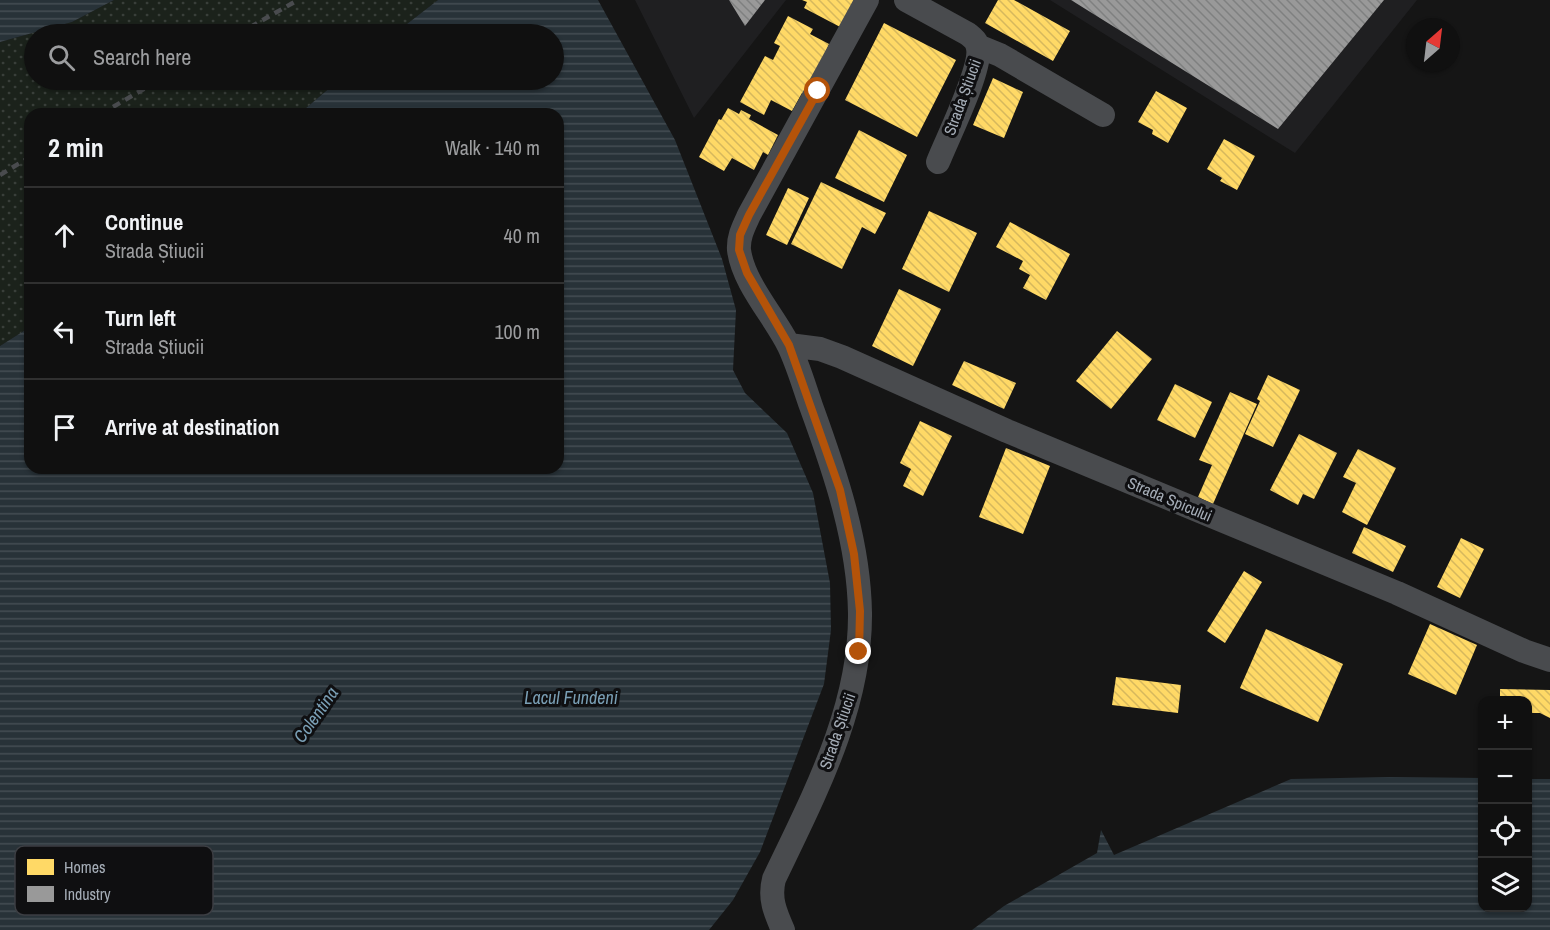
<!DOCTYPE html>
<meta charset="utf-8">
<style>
body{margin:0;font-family:"Archivo Narrow",sans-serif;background:#191919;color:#f1f3f6}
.controls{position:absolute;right:18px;bottom:18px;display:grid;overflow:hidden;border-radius:12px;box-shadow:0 2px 4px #0004}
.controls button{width:54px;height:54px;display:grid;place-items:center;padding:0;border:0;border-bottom:2px solid #303030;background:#101010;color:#f1f3f6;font:30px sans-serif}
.compass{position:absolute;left:1406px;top:18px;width:54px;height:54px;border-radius:50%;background:#101010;box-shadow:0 2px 4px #0004;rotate:28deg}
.stop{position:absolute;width:18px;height:18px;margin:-14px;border:4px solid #b45309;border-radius:50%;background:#fff}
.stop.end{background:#b45309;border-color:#fff;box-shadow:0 2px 6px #0008}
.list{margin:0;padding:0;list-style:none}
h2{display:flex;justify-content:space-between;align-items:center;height:78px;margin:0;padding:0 24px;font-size:26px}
h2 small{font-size:20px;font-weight:400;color:#9c9d9f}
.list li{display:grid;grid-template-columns:39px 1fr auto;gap:18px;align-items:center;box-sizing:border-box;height:96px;padding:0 24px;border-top:2px solid #303030}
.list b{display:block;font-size:22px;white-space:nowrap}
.list p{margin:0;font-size:20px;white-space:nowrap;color:#9c9d9f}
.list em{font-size:20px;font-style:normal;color:#9c9d9f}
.icon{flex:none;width:33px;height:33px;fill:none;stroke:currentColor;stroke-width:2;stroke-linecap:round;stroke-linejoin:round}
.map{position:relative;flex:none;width:1550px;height:930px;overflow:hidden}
.search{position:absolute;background:#101010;box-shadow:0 2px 4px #0004;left:24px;top:24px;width:540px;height:66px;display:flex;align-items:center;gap:15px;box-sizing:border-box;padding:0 21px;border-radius:33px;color:#9c9d9f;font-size:22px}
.panel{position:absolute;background:#101010;box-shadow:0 2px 4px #0004;left:24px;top:108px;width:540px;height:366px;border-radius:18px}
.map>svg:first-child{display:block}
.built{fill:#1f1f21}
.grass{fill:url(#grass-dots)}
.water{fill:url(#water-rules)}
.homes{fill:url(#homes-back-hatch)}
.industry{fill:url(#industry-back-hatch)}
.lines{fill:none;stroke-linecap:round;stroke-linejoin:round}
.minor{stroke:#494b4e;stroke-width:24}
.rail{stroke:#494b4e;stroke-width:4.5;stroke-dasharray:8 6;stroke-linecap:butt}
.route{stroke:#b45309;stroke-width:8}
.labels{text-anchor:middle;stroke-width:6;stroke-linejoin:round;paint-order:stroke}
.street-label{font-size:16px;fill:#a5adb7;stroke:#0f0f11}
.water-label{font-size:18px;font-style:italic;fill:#7a9fb5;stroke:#0f0f11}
.key{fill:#0f0f11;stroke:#3c3e43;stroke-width:1.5}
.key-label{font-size:16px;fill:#a5adb7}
</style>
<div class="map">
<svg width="1550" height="930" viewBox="0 0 1550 930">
<defs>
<pattern id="grass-dots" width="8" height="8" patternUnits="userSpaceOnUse" patternTransform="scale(1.5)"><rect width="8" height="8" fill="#1b221b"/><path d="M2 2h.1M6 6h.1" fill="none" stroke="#393f3a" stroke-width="1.8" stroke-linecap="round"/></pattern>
<pattern id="water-rules" width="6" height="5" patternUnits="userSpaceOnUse" patternTransform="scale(1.5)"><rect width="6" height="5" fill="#283238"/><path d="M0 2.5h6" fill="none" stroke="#444d53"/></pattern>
<pattern id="homes-back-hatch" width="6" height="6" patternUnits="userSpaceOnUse" patternTransform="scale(1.5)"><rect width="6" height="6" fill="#ffd966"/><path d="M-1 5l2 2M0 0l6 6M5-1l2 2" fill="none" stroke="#d6b85d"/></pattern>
<pattern id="industry-back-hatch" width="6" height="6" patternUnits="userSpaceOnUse" patternTransform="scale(1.5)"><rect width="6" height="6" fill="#999"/><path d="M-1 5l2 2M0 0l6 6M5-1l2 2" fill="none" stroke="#7f8080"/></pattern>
</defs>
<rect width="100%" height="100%" fill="#151515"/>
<path class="built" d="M635,0H786L694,118Z
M1050,0H1417L1295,153Z"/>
<path class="grass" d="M114,0H438L394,34H34V80H339L299,114H30V327L0,346V42L72,22Z"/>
<path class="water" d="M0,0H114L72,22L0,42Z
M438,0H598L675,140L722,259L736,310L733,370L745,393L787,433L813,493L830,583L831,630L824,684L760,852L733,900L709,930H0V346L30,327V468H558V114H299L339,80H554V34H394Z
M1389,777L1482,778V908H1528V779H1550V930H972L1004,906L1097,853L1101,830L1114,855L1291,779Z"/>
<path class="homes" d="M802,0H854L844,29L804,8L807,2Z
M998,0H1014L1070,31L1053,61L985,23Z
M788,16L813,29L810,34L829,44L807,96L802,93L792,111L771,100L764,115L740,102L765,56L773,60L780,46L774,43Z
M884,23L956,60L917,137L845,100Z
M993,78L1023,92L1004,138L973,125Z
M1156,91L1187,108L1168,143L1152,134L1153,130L1138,122Z
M728,108L739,114L741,110L751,115L749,119L778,135L768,155L763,152L754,170L732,158L724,171L699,157L719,119L721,120Z
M859,130L907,155L884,202L835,178Z
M1224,139L1255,156L1237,190L1220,181L1222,178L1207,169Z
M821,182L886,213L875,234L862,227L842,269L791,244Z
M788,188L809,198L787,245L766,235Z
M929,211L977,233L949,292L902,269Z
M1010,222L1070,254L1046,300L1023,288L1030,275L1019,269L1023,261L996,247Z
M899,289L941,309L913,366L872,346Z
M1117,331L1152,359L1111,409L1076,381Z
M964,361L1016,383L1004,409L952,385Z
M1268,375L1300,390L1273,447L1245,434L1260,401L1257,399Z
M1175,384L1212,402L1195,438L1157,420Z
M1230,392L1257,404L1213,504L1198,497L1212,465L1199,460Z
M920,421L952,436L923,496L903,486L911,469L900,463Z
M1299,434L1337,453L1314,499L1303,494L1298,505L1270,490Z
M1006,448L1050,466L1023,534L979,517Z
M1358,449L1396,468L1367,525L1342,512L1356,483L1343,477Z
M1364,527L1406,546L1393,572L1352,553Z
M1461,538L1484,549L1460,598L1437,587Z
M1244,571L1262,582L1225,643L1207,631Z
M1430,624L1477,645L1456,695L1408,674Z
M1266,629L1343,664L1318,722L1240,688Z
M1116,677L1181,685L1178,713L1112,705Z
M1500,689L1550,690V718L1540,713H1528V700H1500Z"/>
<path class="industry" d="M729,0H765L745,26Z
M1071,0H1384L1278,129Z"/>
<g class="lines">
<path class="minor" d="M906,0L968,34C973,38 977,41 978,48C982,69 947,139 938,162
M978,46L1000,55L1103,115
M789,345L820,349L842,357L1007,431L1397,593L1524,651L1550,660
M783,930C775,912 769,898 774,879C814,795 861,708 860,613C859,542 835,472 811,406C804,386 798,365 789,346C775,317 743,283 739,250C738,237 744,226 749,215L867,0"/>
<path class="rail" d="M238,34L298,0
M101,114L159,80
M0,175L30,157"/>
</g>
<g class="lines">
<path class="route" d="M818,91L749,215L740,235L739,250L747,273L789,345L840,490L854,554L860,611L859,652"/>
</g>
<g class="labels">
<g class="street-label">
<text transform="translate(962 97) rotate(-70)" y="6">Strada Știucii</text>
<text transform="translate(1170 499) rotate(23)" y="6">Strada Spicului</text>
<text transform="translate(837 731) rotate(-71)" y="6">Strada Știucii</text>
</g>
<g class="water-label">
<text x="571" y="704">Lacul Fundeni</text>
<text transform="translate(316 715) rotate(-55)" y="6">Colentina</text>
</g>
</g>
<rect x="15" y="846" width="198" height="69" rx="9" class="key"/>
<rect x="27" y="859" width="27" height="16" fill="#ffd966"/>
<rect x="27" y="886" width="27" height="16" fill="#999"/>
<g class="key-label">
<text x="64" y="873">Homes</text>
<text x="64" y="900">Industry</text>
</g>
</svg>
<div class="controls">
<button>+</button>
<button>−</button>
<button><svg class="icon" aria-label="locate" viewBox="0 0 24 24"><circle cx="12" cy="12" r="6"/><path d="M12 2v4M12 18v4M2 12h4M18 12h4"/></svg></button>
<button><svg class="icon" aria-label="layers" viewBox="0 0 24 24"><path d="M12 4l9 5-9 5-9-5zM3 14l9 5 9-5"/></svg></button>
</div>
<svg class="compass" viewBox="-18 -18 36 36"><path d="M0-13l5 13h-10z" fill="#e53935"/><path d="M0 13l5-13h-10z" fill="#9c9d9f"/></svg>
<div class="stop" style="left:818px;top:91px"></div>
<div class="stop end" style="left:859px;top:652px"></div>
<div class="search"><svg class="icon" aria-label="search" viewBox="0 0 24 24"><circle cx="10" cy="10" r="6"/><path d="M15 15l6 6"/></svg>Search here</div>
<section class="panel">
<h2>2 min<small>Walk · 140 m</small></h2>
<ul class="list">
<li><svg class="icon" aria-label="ahead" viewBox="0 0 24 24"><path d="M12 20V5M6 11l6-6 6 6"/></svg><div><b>Continue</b><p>Strada Știucii</p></div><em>40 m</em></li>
<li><svg class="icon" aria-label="left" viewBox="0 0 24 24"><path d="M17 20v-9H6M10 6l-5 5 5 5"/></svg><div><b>Turn left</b><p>Strada Știucii</p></div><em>100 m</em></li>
<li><svg class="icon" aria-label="arrive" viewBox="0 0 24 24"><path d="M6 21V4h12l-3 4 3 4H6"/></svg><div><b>Arrive at destination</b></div></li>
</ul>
</section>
</div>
